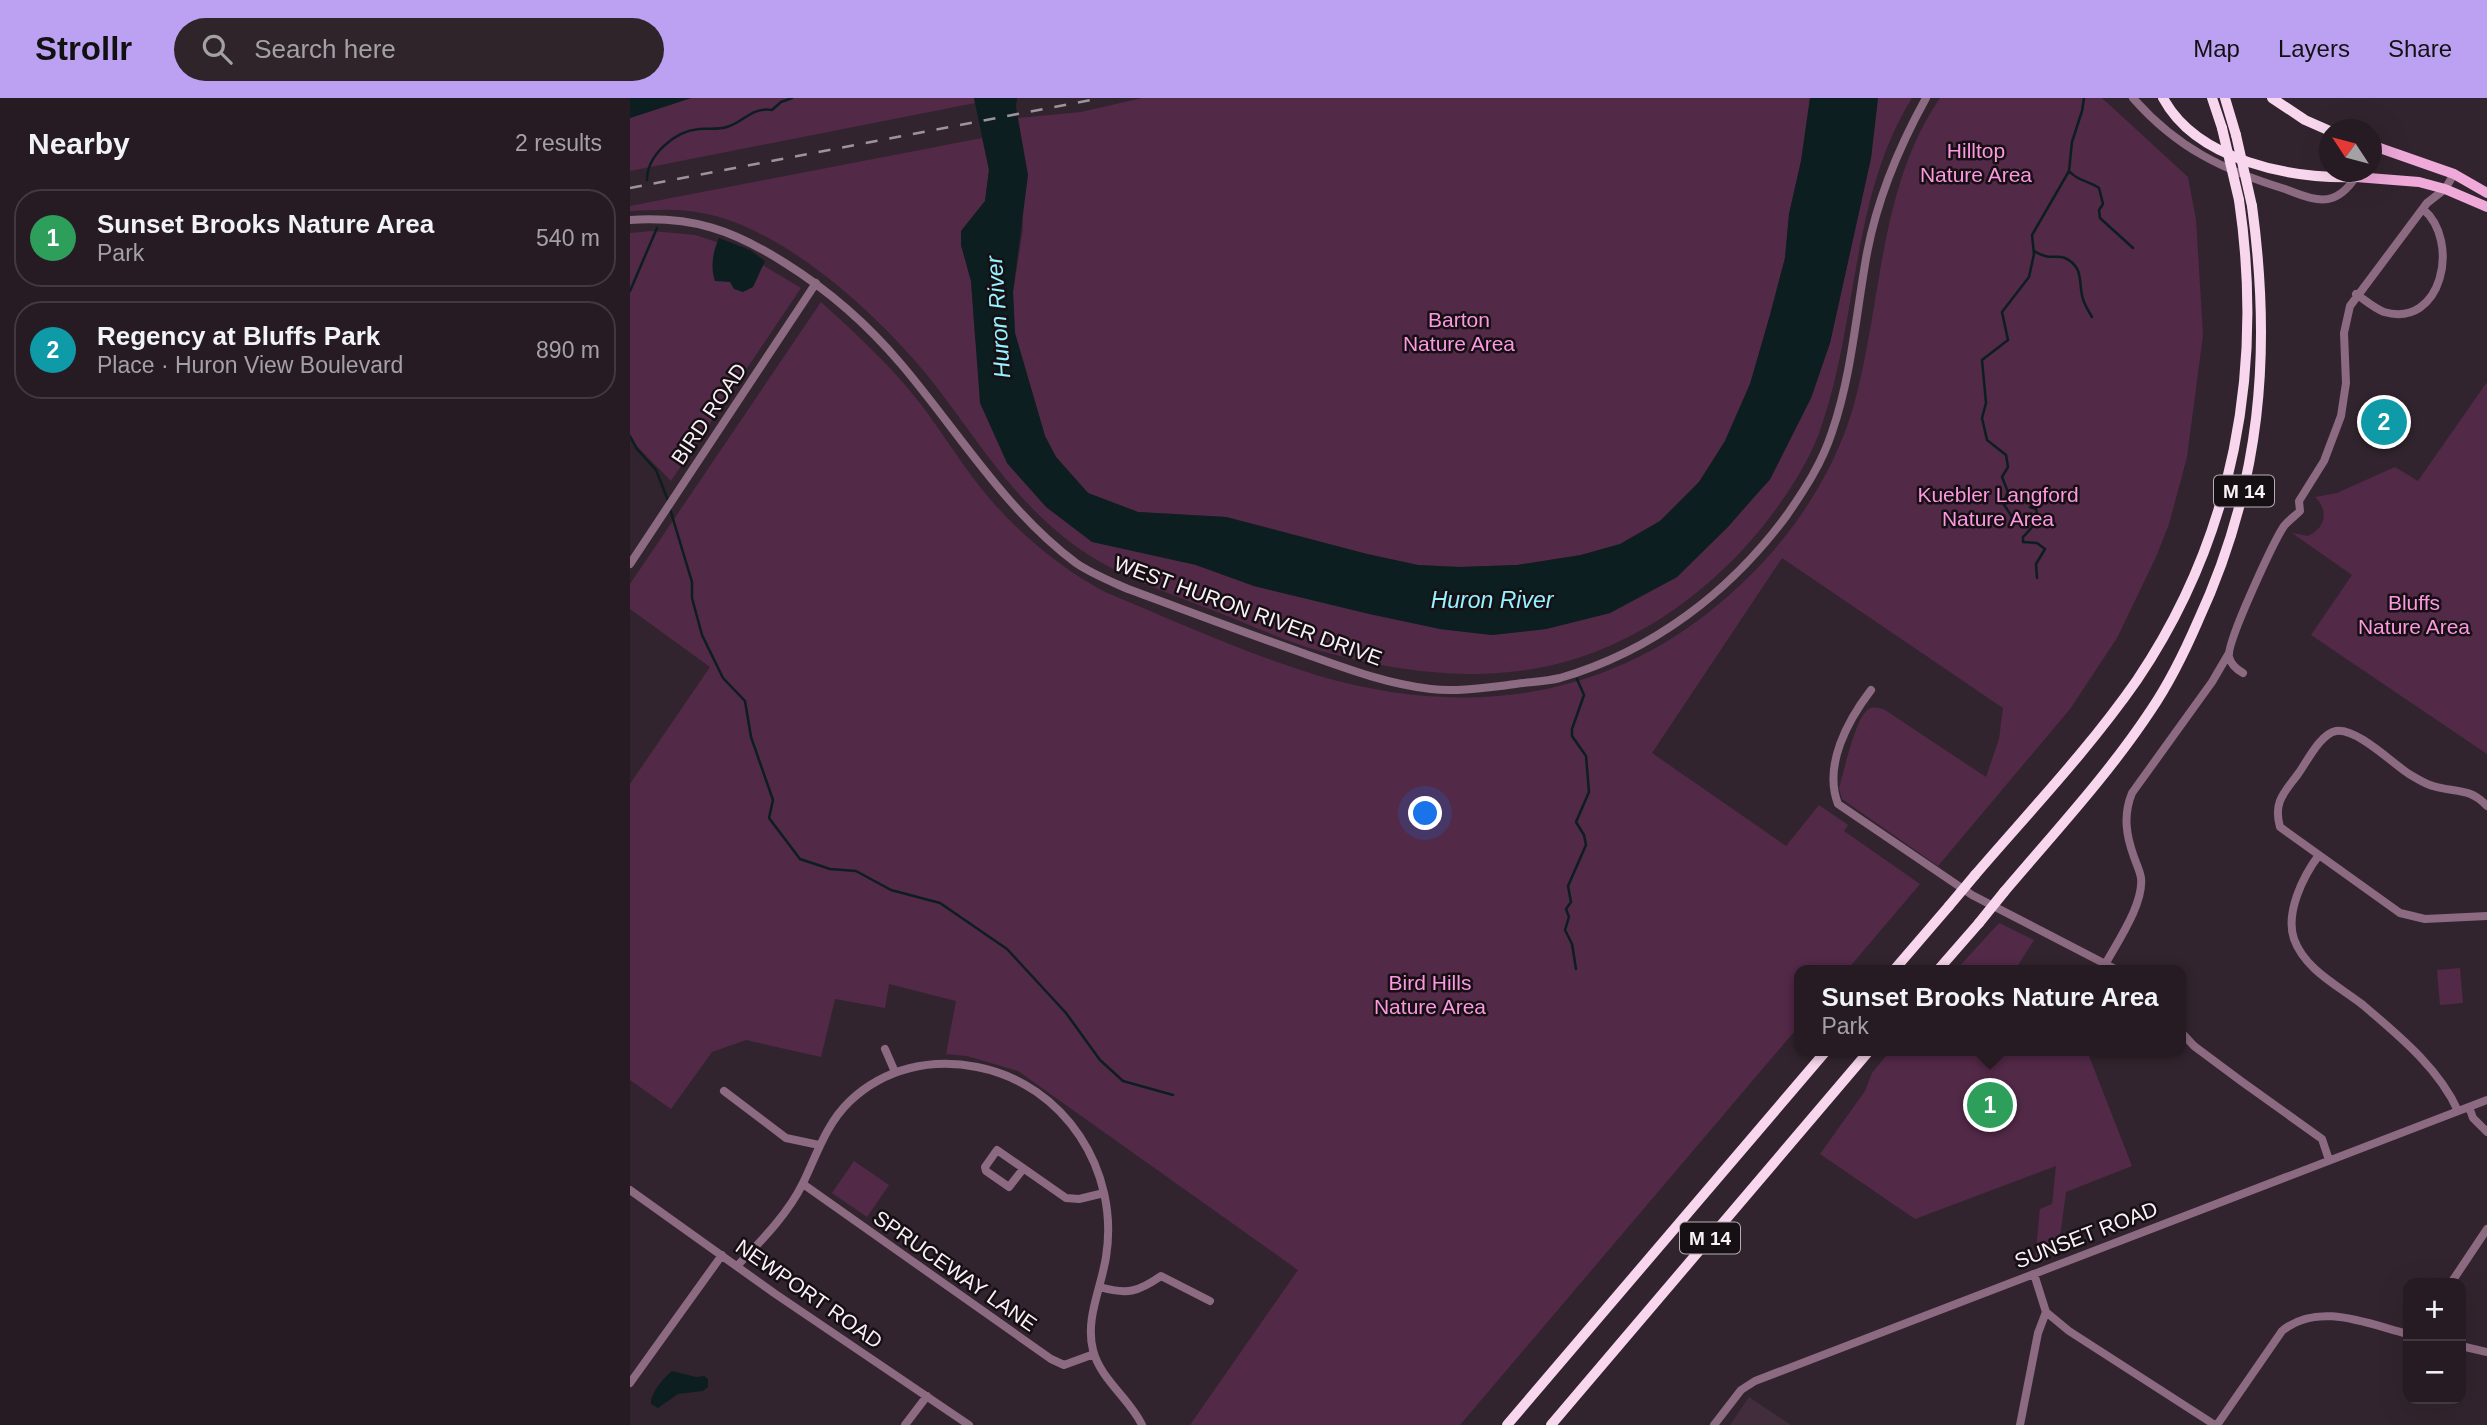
<!DOCTYPE html>
<meta charset="utf-8">
<style>
body{margin:0;font-family:Arial,sans-serif;background:#2e242a;color:#f1f3f6}
.controls{position:absolute;right:21px;bottom:21px;display:grid;overflow:hidden;border-radius:14px;box-shadow:0 7px 28px #0002}
.controls button{width:63px;height:63px;display:grid;place-items:center;padding:0;border:0;border-bottom:2px solid #423940;background:#261b22;color:#f1f3f6;font:35px sans-serif}
.compass{position:absolute;left:1689px;top:21px;width:63px;height:63px;border-radius:50%;background:#261b22;box-shadow:0 7px 28px #0002;rotate:306deg}
.you{position:absolute;left:796px;top:716px;width:24px;height:24px;margin:-18px;border:5px solid #fff;border-radius:50%;background:#1a73e8;box-shadow:0 0 0 10px #1a73e833}
.badge{display:grid;place-items:center;width:46px;height:46px;border-radius:50%;background:#bca0f2;color:#fff;font-size:23px;font-weight:700}
.pin{position:absolute;translate:-50% -50%;border:4px solid #fff;box-shadow:0 2px 7px #0006}
.popup{position:absolute;left:1164px;top:867px;width:392px;height:91px;box-sizing:border-box;display:grid;place-content:center;border-radius:14px;background:#261b22;filter:drop-shadow(0 2px 5px #0005);font-size:23px;white-space:nowrap;color:#a4a1a5}
.popup b{font-size:26px;color:#f1f3f6}
.popup::after{content:'';position:absolute;left:50%;top:100%;margin-left:-14px;border:14px solid transparent;border-top-color:#261b22}
.list{margin:0;padding:0;list-style:none}
h2{display:flex;justify-content:space-between;align-items:center;height:91px;margin:0;padding:0 28px;font-size:30px}
h2 small{font-size:23px;font-weight:400;color:#a4a1a5}
.list li{display:grid;grid-template-columns:46px 1fr auto;gap:21px;align-items:center;box-sizing:border-box;height:98px;margin:0 14px 14px;padding:0 14px;border:2px solid #423940;border-radius:28px}
.list b{display:block;font-size:26px;white-space:nowrap}
.list p{margin:0;font-size:23px;white-space:nowrap;color:#a4a1a5}
.list em{font-size:23px;font-style:normal;color:#a4a1a5}
.icon{flex:none;width:38px;height:38px;fill:none;stroke:currentColor;stroke-width:2;stroke-linecap:round;stroke-linejoin:round}
.map{position:relative;flex:none;width:1857px;height:1327px;overflow:hidden}
header{display:flex;align-items:center;gap:42px;box-sizing:border-box;height:98px;padding:0 35px;background:#bca0f2;color:#111}
header strong{font-size:33px}
nav{display:flex;gap:38px;margin-inline-start:auto;font-size:24px}
.search{width:490px;height:63px;background:#2e242a;display:flex;align-items:center;gap:18px;box-sizing:border-box;padding:0 24px;border-radius:38px;color:#a4a1a5;font-size:26px}
main{display:flex}
aside{flex:1;background:#261b22}
.map>svg:first-child{display:block}
.built{fill:#412d3b}
.green{fill:#532948}
.water{fill:#0c1e20}
.lines{fill:none;stroke-linecap:round;stroke-linejoin:round}
.stream{stroke:#0c1e20;stroke-width:2.5}
.minor{stroke:#8c6a81;stroke-width:8}
.major{stroke:#efaada;stroke-width:10}
.highway{stroke:#f8d6ed;stroke-width:10}
.rail{stroke:#9e939b;stroke-width:2.5;stroke-dasharray:12 12;stroke-linecap:butt}
.highway-bridge{stroke:#f8d6ed;stroke-width:10}
.labels{text-anchor:middle;stroke-width:5;stroke-linejoin:round;paint-order:stroke}
.shield{fill:#161014;stroke:#b6aeb3;stroke-width:2}
.shield-label{font-size:19px;font-weight:bold;fill:#faf1f7}
.park-label{font-size:21px;fill:#fc97e0;stroke:#161014}
.street-label{font-size:21px;fill:#faf1f7;stroke:#161014}
.water-label{font-size:23px;font-style:italic;fill:#95f2ff;stroke:#161014}
</style>
<header>
<strong>Strollr</strong>
<div class="search"><svg class="icon" aria-label="search" viewBox="0 0 24 24"><circle cx="10" cy="10" r="6"/><path d="M15 15l6 6"/></svg>Search here</div>
<nav><a>Map</a><a>Layers</a><a>Share</a></nav>
</header>
<main>
<aside>
<h2>Nearby<small>2 results</small></h2>
<ul class="list">
<li><span class="badge" style="background:#2e9e5b">1</span><div><b>Sunset Brooks Nature Area</b><p>Park</p></div><em>540 m</em></li>
<li><span class="badge" style="background:#0f9aa8">2</span><div><b>Regency at Bluffs Park</b><p>Place · Huron View Boulevard</p></div><em>890 m</em></li>
</ul>
</aside>
<div class="map">
<svg width="1857" height="1327" viewBox="0 0 1857 1327">
<rect width="100%" height="100%" fill="#32242e"/>
<path class="built" d="M1119,1299L1161,1327H1100Z"/>
<path class="green" d="M61,0H344L345,5L0,73V20Z
M512,0H1180L1171,63L1159,116L1155,160L1140,217L1120,286L1095,343L1069,384L1030,423L991,446L951,457L887,467L829,469L788,467L737,456L596,419L508,414L458,395L426,359L415,338L385,235L383,194L393,131L388,20L451,14Z
M1248,0H1282C1219,101 1229,228 1188,338C1176,368 1157,397 1137,423C1077,500 987,562 888,573C820,582 748,569 683,551C651,541 620,527 590,515C534,493 475,475 429,435C377,392 343,336 302,283C251,219 155,130 72,115C48,110 24,112 0,113V108L352,40L359,72L355,103L331,133V147L341,183L345,240L377,365L566,467L624,488L810,531L862,537L916,531L980,515L1047,479L1140,382L1181,300L1200,245L1241,60Z
M1310,0H1472L1558,79L1566,122L1573,237L1557,359L1539,426L1526,459L1487,540L1440,611L1308,768L1212,701L1209,690C1214,674 1226,617 1239,611C1244,608 1250,610 1255,612L1356,679L1369,641L1373,610L1152,460L1022,655L1156,748L1189,707L1218,727L1214,733L1290,786L1217,872H1169V928L830,1327H560L668,1172L388,973L337,958L316,956L326,903L259,886L255,910L205,901L191,959L116,942L82,954L41,1011L0,982V686L80,569L0,511V486L191,204C224,234 257,264 285,299C307,326 325,357 347,385C381,429 426,468 475,494C545,523 614,555 686,577C831,620 973,604 1090,505C1151,454 1200,387 1223,310C1252,209 1248,90 1310,0Z
M22,133L65,137L104,150L171,190L41,383L0,341V135Z
M1857,284V656L1681,537L1722,477L1662,435L1678,438C1696,430 1699,412 1685,399L1707,395L1765,369L1788,383Z
M1369,825L1404,842L1385,872H1326Z
M1830,870L1833,905L1810,907L1807,872Z
M1260,953H1457L1502,1068L1436,1094L1428,1154L1405,1162L1410,1111L1422,1106L1426,1068L1285,1121L1190,1056L1235,993L1242,975Z
M224,1063L259,1087L237,1119L202,1095Z"/>
<path class="water" d="M0,0H61L0,20Z
M344,0H387L386,9L398,77L383,194L385,235L415,338L426,359L458,395L508,414L596,419L737,456L788,467L829,469L887,467L951,457L990,446L1030,423L1069,384L1095,343L1120,286L1140,217L1155,160L1159,116L1171,63L1180,0H1248L1241,60L1200,245L1181,300L1140,381L1098,429L1047,479L980,515L916,531L862,537L810,531L739,516L624,488L566,467L462,444L416,409L377,365L350,305L341,183L331,147V133L355,103L359,72Z
M89,140L120,152L135,163L123,189L113,194L104,191L100,184L85,183C80,169 83,153 89,140Z
M42,1273L66,1279L74,1278L78,1281V1289L73,1293L48,1296L28,1310L21,1306C20,1296 33,1280 42,1273Z"/>
<g class="lines">
<path class="stream" d="M1440,74C1448,83 1459,83 1469,90L1473,106L1469,112L1470,120L1503,150
M17,82C17,57 45,33 69,31C78,30 87,32 97,29C114,24 121,9 142,12L151,4L162,0
M1404,153C1420,163 1425,156 1435,160C1456,170 1447,187 1454,204C1456,209 1459,214 1462,219
M0,193L27,130
M0,338L7,351L26,372L39,405
M1400,409L1406,411C1410,424 1401,430 1393,439V444L1407,445L1415,451L1406,466L1407,480
M40,411L62,484V500L72,537L93,580L115,603L121,639L143,702L139,720L170,761L200,771L226,773L261,792L310,805L377,851L436,915L470,962L493,983L543,997
M1382,419L1373,405L1378,394L1372,379L1378,369L1376,357L1357,342L1352,320L1356,305L1352,262L1378,242L1372,214L1399,179L1404,156L1402,137L1439,73L1442,44L1452,13L1454,0
M946,871L942,846L935,832L939,819L936,811L941,804L938,788L956,747L954,737L946,724L959,694L956,658L942,638V631L954,597L947,581"/>
<path class="minor" d="M1503,0C1547,50 1593,72 1655,91C1668,96 1688,105 1702,100C1714,96 1723,84 1729,74
M0,122C63,118 103,132 155,165C198,192 238,227 271,266C328,333 374,411 446,465C462,476 480,483 498,491C555,512 613,534 670,554C712,569 756,586 801,591C826,594 853,590 878,587C895,584 914,584 930,580C1023,553 1100,494 1157,417C1175,391 1192,365 1202,334C1222,276 1226,215 1237,155C1247,102 1270,47 1296,0
M1726,196C1735,202 1744,210 1754,214C1812,231 1831,143 1793,111
M0,466L186,185
M1613,575C1606,571 1601,567 1599,559C1596,545 1644,443 1654,428C1659,422 1665,418 1670,413L1669,403L1694,363L1711,318L1716,285L1714,235L1720,208L1797,105L1815,91L1824,76
M1241,592C1218,622 1193,667 1208,706L1342,797L1487,872
M1857,708C1839,689 1826,695 1803,688C1795,686 1786,680 1779,676C1762,665 1727,630 1706,633C1690,636 1677,664 1668,676C1654,695 1643,704 1650,729L1770,815L1795,821L1857,818
M1689,757C1673,778 1655,815 1664,841C1675,872 1709,888 1733,907C1768,937 1809,970 1828,1013
M1476,865C1488,843 1514,805 1511,780C1510,773 1506,765 1504,759C1496,737 1493,717 1502,695L1582,584L1599,555
M1551,934L1564,948L1611,983L1692,1041L1699,1062
M255,951L265,974
M94,993L156,1040L189,1047
M1839,1009L1843,1020L1857,1034
M393,1071L379,1089L356,1073L355,1069L367,1052L436,1100L449,1101L474,1095
M173,1086L421,1261L434,1267L464,1256
M0,1092L144,1195L339,1327
M107,1168C131,1143 158,1116 173,1085C187,1056 196,1026 220,1003C255,970 301,960 347,969C435,986 490,1073 476,1159C471,1191 455,1221 463,1252C470,1281 500,1301 512,1327
M1821,1185L1857,1131
M470,1189C497,1197 508,1194 531,1178L580,1203
M1416,1214L1439,1233L1585,1327
M1831,1248L1857,1254
M0,1285L92,1157
M275,1327L297,1298
M1084,1327L1111,1292L1125,1283L1857,1002
M1390,1327L1408,1235L1416,1214L1404,1176
M1587,1327L1652,1233C1688,1203 1738,1226 1778,1236"/>
<path class="major" d="M1744,48L1824,76L1857,95
M1726,79L1789,84L1815,91L1857,109"/>
<path class="highway" d="M1533,0C1567,63 1661,81 1726,79
M1582,0L1592,30
M1595,0L1606,37
M1642,0L1675,22L1700,33
M1742,47L1744,48
M1345,777C1400,713 1459,651 1507,582C1604,438 1634,272 1609,102
M1374,794C1424,735 1478,677 1521,612C1540,584 1555,553 1568,523C1631,387 1642,255 1622,108
M1264,872L1319,808
M1308,872L1349,825
M877,1327L1196,953
M921,1327L1239,953"/>
<path class="rail" d="M0,90L471,0"/>
<path class="highway-bridge" d="M1592,30L1609,102
M1606,37L1622,108
M1319,808L1345,777
M1349,825L1374,794"/>
</g>
<g class="labels">
<g class="shield">
<rect x="1584" y="377.5" width="60" height="31" rx="5"/>
<rect x="1050" y="1124.5" width="60" height="31" rx="5"/>
</g>
<g class="shield-label">
<text x="1614" y="400">M 14</text>
<text x="1080" y="1147">M 14</text>
</g>
<g class="park-label">
<text x="1346" y="60">Hilltop<tspan x="1346" dy="24">Nature Area</tspan></text>
<text x="829" y="229">Barton<tspan x="829" dy="24">Nature Area</tspan></text>
<text x="1368" y="404">Kuebler Langford<tspan x="1368" dy="24">Nature Area</tspan></text>
<text x="1784" y="512">Bluffs<tspan x="1784" dy="24">Nature Area</tspan></text>
<text x="800" y="892">Bird Hills<tspan x="800" dy="24">Nature Area</tspan></text>
</g>
<g class="street-label">
<text transform="translate(79 316) rotate(-56)" y="7">BIRD ROAD</text>
<text transform="translate(618 513) rotate(20)" y="7">WEST HURON RIVER DRIVE</text>
<text transform="translate(1456 1137) rotate(-21)" y="7">SUNSET ROAD</text>
<text transform="translate(325 1173) rotate(35)" y="7">SPRUCEWAY LANE</text>
<text transform="translate(179 1196) rotate(35)" y="7">NEWPORT ROAD</text>
</g>
<g class="water-label">
<text transform="translate(368 219) rotate(-94)" y="8">Huron River</text>
<text x="862" y="510">Huron River</text>
</g>
</g>
</svg>
<div class="controls">
<button>+</button>
<button>−</button>
</div>
<svg class="compass" viewBox="-18 -18 36 36"><path d="M0-13l5 13h-10z" fill="#e53935"/><path d="M0 13l5-13h-10z" fill="#a4a1a5"/></svg>
<div class="you"></div>
<div class="pin badge" style="left:1360px;top:1007px;background:#2e9e5b">1</div>
<div class="popup"><b>Sunset Brooks Nature Area</b>Park</div>
<div class="pin badge" style="left:1754px;top:324px;background:#0f9aa8">2</div>
</div>
</main>
